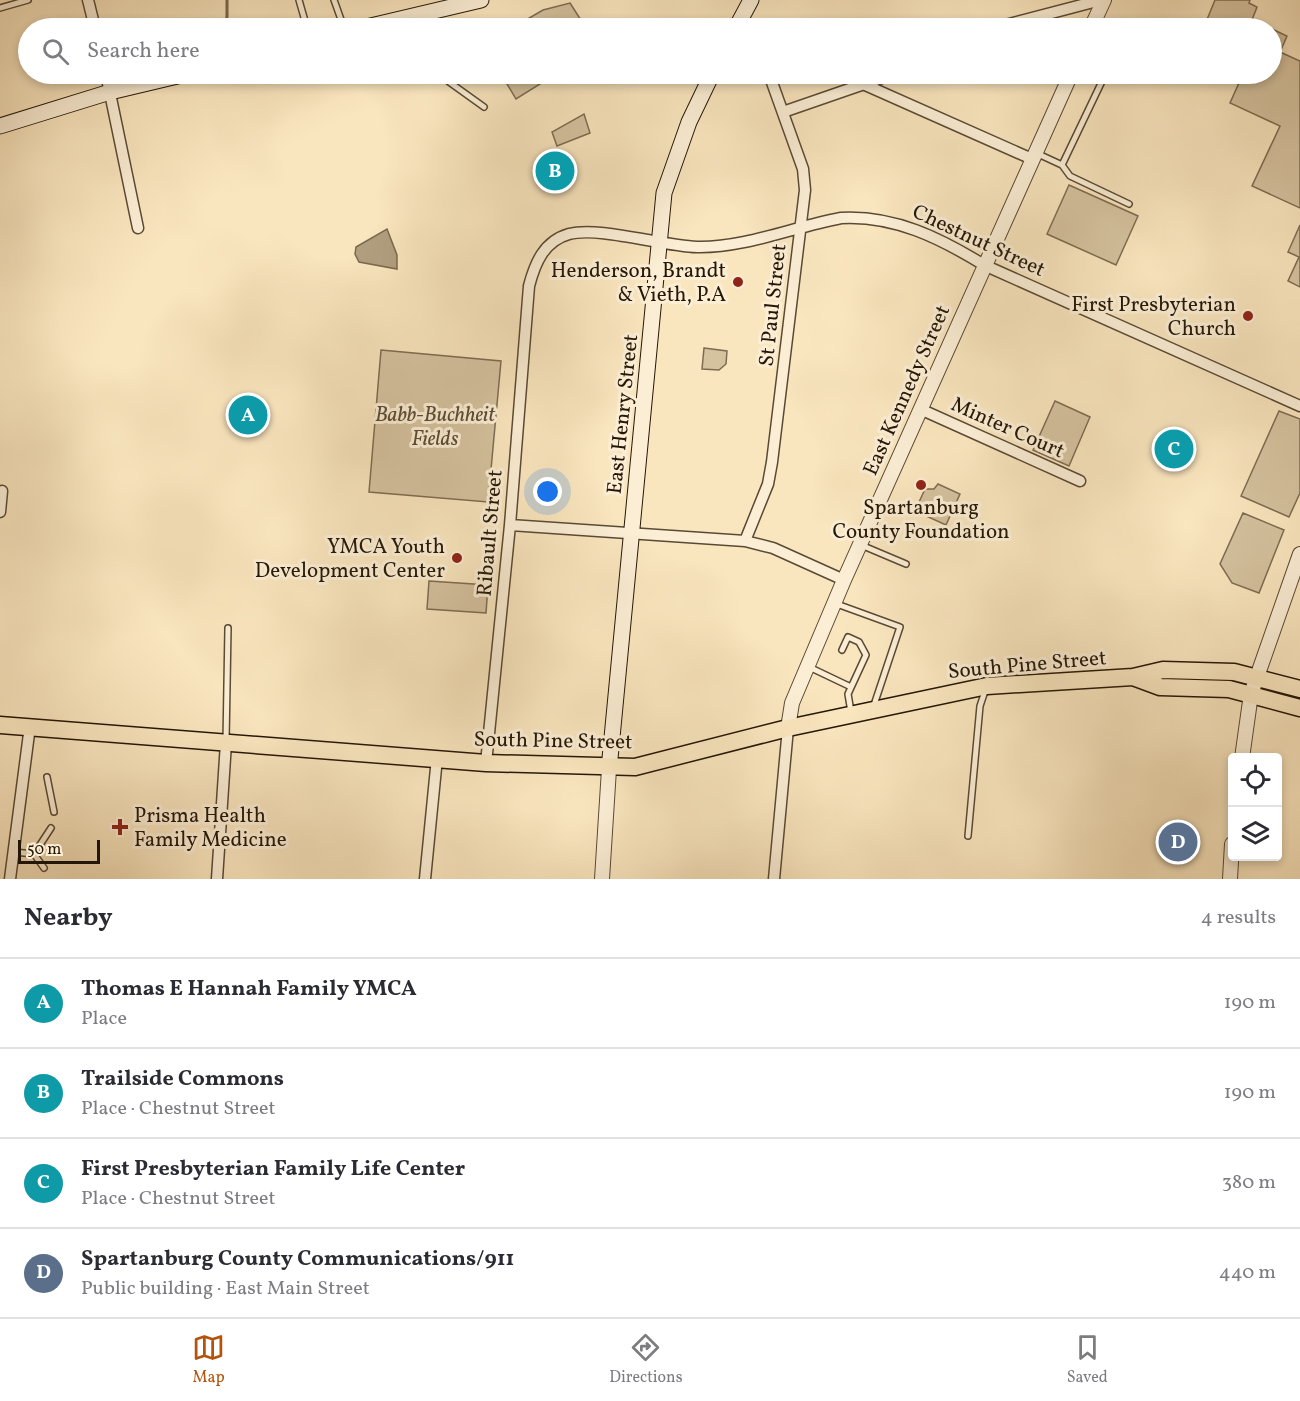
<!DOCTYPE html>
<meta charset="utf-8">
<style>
body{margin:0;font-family:Vollkorn,serif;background:#f2f2f3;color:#2b2b33}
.controls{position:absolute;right:18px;bottom:18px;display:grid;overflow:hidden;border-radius:6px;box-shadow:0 3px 9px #0003}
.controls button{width:54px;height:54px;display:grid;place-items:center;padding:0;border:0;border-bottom:2px solid #e1e1e2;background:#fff;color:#2b2b33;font:30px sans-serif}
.scale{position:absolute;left:18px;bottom:15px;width:82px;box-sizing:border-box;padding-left:6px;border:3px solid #251706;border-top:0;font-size:16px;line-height:21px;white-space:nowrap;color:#251706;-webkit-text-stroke:4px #fbeed5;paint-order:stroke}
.you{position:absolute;left:548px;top:492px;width:21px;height:21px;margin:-15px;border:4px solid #fff;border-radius:50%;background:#1a73e8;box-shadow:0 0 0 9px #1a73e833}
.badge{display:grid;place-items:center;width:39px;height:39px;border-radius:50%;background:#b45309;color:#fff;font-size:20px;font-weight:700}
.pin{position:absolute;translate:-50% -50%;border:3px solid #fff;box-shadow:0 2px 6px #0006}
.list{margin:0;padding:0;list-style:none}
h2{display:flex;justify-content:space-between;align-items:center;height:78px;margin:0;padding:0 24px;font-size:26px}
h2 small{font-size:20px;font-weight:400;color:#7c7c81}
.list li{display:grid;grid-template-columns:39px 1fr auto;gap:18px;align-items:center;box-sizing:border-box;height:90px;padding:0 24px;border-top:2px solid #e1e1e2}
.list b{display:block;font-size:22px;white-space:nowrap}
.list p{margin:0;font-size:20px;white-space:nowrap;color:#7c7c81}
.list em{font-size:20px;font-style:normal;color:#7c7c81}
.icon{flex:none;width:33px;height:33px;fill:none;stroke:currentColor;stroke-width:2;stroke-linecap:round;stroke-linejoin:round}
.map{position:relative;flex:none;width:1300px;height:879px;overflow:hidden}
.search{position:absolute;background:#fff;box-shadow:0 3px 9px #0003;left:18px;right:18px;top:18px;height:66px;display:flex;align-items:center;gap:15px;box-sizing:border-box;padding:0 21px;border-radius:33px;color:#7c7c81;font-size:22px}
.sheet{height:438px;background:#fff}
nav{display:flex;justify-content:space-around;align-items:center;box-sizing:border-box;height:84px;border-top:2px solid #e1e1e2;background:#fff;font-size:16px;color:#7c7c81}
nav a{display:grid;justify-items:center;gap:3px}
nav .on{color:#b45309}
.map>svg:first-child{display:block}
.green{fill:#d5c29f;stroke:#7d6c52;stroke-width:1.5}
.water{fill:#b19f7f;stroke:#79694f;stroke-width:1.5}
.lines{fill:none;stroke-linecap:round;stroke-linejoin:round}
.stream{stroke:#79694f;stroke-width:3}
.service-casing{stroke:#5a4a34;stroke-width:8}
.minor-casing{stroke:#5a4a34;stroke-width:13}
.tertiary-casing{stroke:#5a4a34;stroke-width:16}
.secondary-casing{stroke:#251706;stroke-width:17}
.trunk-casing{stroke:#251706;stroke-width:19}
.service{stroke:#fbeed5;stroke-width:5}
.minor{stroke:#fbeed5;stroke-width:10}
.tertiary{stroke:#fbeed5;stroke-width:14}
.secondary{stroke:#fbeed5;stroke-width:15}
.trunk{stroke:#f9e5be;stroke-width:16}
.poi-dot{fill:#8f2418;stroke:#fbeed5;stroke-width:2}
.labels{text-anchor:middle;stroke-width:6;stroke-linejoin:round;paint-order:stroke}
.street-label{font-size:21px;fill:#251706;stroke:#fbeed5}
.poi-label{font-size:21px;fill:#251706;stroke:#fbeed5;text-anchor:end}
.park-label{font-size:21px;font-style:italic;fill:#5a4a34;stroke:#fbeed5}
</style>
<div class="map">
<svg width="1300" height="879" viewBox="0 0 1300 879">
<rect width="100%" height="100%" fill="#f9e5be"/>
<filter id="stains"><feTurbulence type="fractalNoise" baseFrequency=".00333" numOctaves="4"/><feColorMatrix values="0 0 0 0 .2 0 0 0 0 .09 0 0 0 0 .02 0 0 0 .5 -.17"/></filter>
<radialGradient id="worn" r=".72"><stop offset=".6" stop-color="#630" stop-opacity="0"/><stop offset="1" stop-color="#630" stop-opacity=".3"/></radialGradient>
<path class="green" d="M1215,0H1250L1249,3L1257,7L1252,20L1270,28H1223L1206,22Z
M570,3L586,28H512L543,10Z
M1272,29L1287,36L1280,52L1300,61V208L1252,186L1280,126L1230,103L1243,74H1272Z
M501,74H556L516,99Z
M584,114L590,133L557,146L552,132Z
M1069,185L1138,216L1116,265L1047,234Z
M1300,225V287L1288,281L1299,257L1288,252Z
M704,348L727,351L726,364L719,370L702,369Z
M381,350L501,361L488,502L369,492Z
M1055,401L1090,417L1069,466L1033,450Z
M1279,411L1300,419V493L1289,517L1241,496Z
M938,484L960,494L946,525L915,511L925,489H934Z
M1243,513L1284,530L1259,593L1232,583L1220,564Z
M429,581L488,585L486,613L427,609Z"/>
<path class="water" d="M387,229L397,255V269L359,262L355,254L356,247Z"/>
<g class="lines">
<path class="stream" d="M222,28L227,17V0"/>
<g class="service-casing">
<path id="service" d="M299,0L307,28
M334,0L344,28
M0,8L28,0
M438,74L484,107
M1036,153L1062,165L1105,75
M1062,165L1070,176L1129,204
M861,545L906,564
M834,603L900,627L873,708
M842,650L848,637L859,642L866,655L848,694L851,712
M809,667L851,687
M226,741L228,628
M47,777L54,812
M968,836L980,706L985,691
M14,852L34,854L44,868
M34,854L51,828"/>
</g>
<g class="minor-casing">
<path id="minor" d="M88,0L95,28
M994,28L1101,0
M106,74L138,228
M863,84L1032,159
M783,112L893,74
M920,409L1080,481
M0,512L2,491
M510,525L745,541L773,548L844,580
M745,541L768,484L772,462L805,190L803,169L769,74
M486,763L510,525L529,286C535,263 544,241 569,234C599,226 662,246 697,247C745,248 793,227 841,218C894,215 940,238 984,265L1300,406
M10,879L30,726
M217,879L226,743
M425,879L437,758
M774,879L788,728"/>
</g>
<g class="tertiary-casing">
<path id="tertiary" d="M1091,28L1104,0
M788,728L792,703L844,580L1071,74
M1242,758L1251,694L1300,554
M602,879L609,769
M1230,879L1232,844"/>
</g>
<g class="secondary-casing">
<path id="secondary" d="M362,28L481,0
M736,28L751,0
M0,126L110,92L186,74
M609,769L664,193L689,122L712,74"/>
</g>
<g class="trunk-casing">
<path id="trunk" d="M1133,677L1160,687L1229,689L1300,708
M0,725L486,763L635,767L788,728L987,686L1133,677L1163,670L1234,672L1300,689"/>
</g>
<use href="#service" class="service"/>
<use href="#minor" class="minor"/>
<use href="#tertiary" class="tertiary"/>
<use href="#secondary" class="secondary"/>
<use href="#trunk" class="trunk"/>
</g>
<g class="poi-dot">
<circle cx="738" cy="282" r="6"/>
<circle cx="1248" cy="316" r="6"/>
<circle cx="921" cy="485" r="6"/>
<circle cx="457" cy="558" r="6"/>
<path d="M117 818h6v6h6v6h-6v6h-6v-6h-6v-6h6z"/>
</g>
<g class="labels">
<g class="street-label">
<text transform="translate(979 240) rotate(25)" y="7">Chestnut Street</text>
<text transform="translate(772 305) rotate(-84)" y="7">St Paul Street</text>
<text transform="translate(906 390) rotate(-66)" y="7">East Kennedy Street</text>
<text transform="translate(622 414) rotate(-84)" y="7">East Henry Street</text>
<text transform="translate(1008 427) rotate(24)" y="7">Minter Court</text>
<text transform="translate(489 533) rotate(-85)" y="7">Ribault Street</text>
<text transform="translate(1027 664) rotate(-5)" y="7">South Pine Street</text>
<text transform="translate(553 740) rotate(1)" y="7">South Pine Street</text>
</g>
<g class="poi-label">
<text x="726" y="277">Henderson, Brandt<tspan x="726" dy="24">&amp; Vieth, P.A</tspan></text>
<text x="1236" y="311">First Presbyterian<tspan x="1236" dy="24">Church</tspan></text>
<text x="921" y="514" text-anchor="middle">Spartanburg<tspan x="921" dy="24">County Foundation</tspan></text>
<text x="445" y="553">YMCA Youth<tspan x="445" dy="24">Development Center</tspan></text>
<text x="134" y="822" text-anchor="start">Prisma Health<tspan x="134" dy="24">Family Medicine</tspan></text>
</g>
<g class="park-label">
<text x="435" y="421">Babb-Buchheit<tspan x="435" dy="24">Fields</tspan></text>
</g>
</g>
<rect width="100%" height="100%" filter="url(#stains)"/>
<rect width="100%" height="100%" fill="url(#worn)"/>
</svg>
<div class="controls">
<button><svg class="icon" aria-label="locate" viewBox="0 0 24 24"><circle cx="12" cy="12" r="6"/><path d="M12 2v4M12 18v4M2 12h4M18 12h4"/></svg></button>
<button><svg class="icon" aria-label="layers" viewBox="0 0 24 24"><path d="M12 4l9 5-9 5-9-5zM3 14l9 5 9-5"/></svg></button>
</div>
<div class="scale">50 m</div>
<div class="you"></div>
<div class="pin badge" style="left:248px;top:415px;background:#0f9aa8">A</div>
<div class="pin badge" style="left:555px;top:171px;background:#0f9aa8">B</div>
<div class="pin badge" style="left:1174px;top:449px;background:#0f9aa8">C</div>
<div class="pin badge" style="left:1178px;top:842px;background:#5c6f8a">D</div>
<div class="search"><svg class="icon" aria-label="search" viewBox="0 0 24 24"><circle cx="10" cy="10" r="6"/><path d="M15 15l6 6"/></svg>Search here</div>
</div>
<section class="sheet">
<h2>Nearby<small>4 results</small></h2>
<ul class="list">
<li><span class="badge" style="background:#0f9aa8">A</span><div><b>Thomas E Hannah Family YMCA</b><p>Place</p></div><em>190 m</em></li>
<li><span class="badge" style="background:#0f9aa8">B</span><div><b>Trailside Commons</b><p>Place · Chestnut Street</p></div><em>190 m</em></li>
<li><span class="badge" style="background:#0f9aa8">C</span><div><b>First Presbyterian Family Life Center</b><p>Place · Chestnut Street</p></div><em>380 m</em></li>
<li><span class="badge" style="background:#5c6f8a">D</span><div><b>Spartanburg County Communications/911</b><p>Public building · East Main Street</p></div><em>440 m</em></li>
</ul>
</section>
<nav>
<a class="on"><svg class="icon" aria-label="map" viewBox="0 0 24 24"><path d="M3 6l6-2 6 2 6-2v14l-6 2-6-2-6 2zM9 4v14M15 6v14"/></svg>Map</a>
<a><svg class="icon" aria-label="directions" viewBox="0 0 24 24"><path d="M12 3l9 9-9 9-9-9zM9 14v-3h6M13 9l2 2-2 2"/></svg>Directions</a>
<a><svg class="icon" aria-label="saved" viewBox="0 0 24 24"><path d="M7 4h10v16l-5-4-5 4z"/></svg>Saved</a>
</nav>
